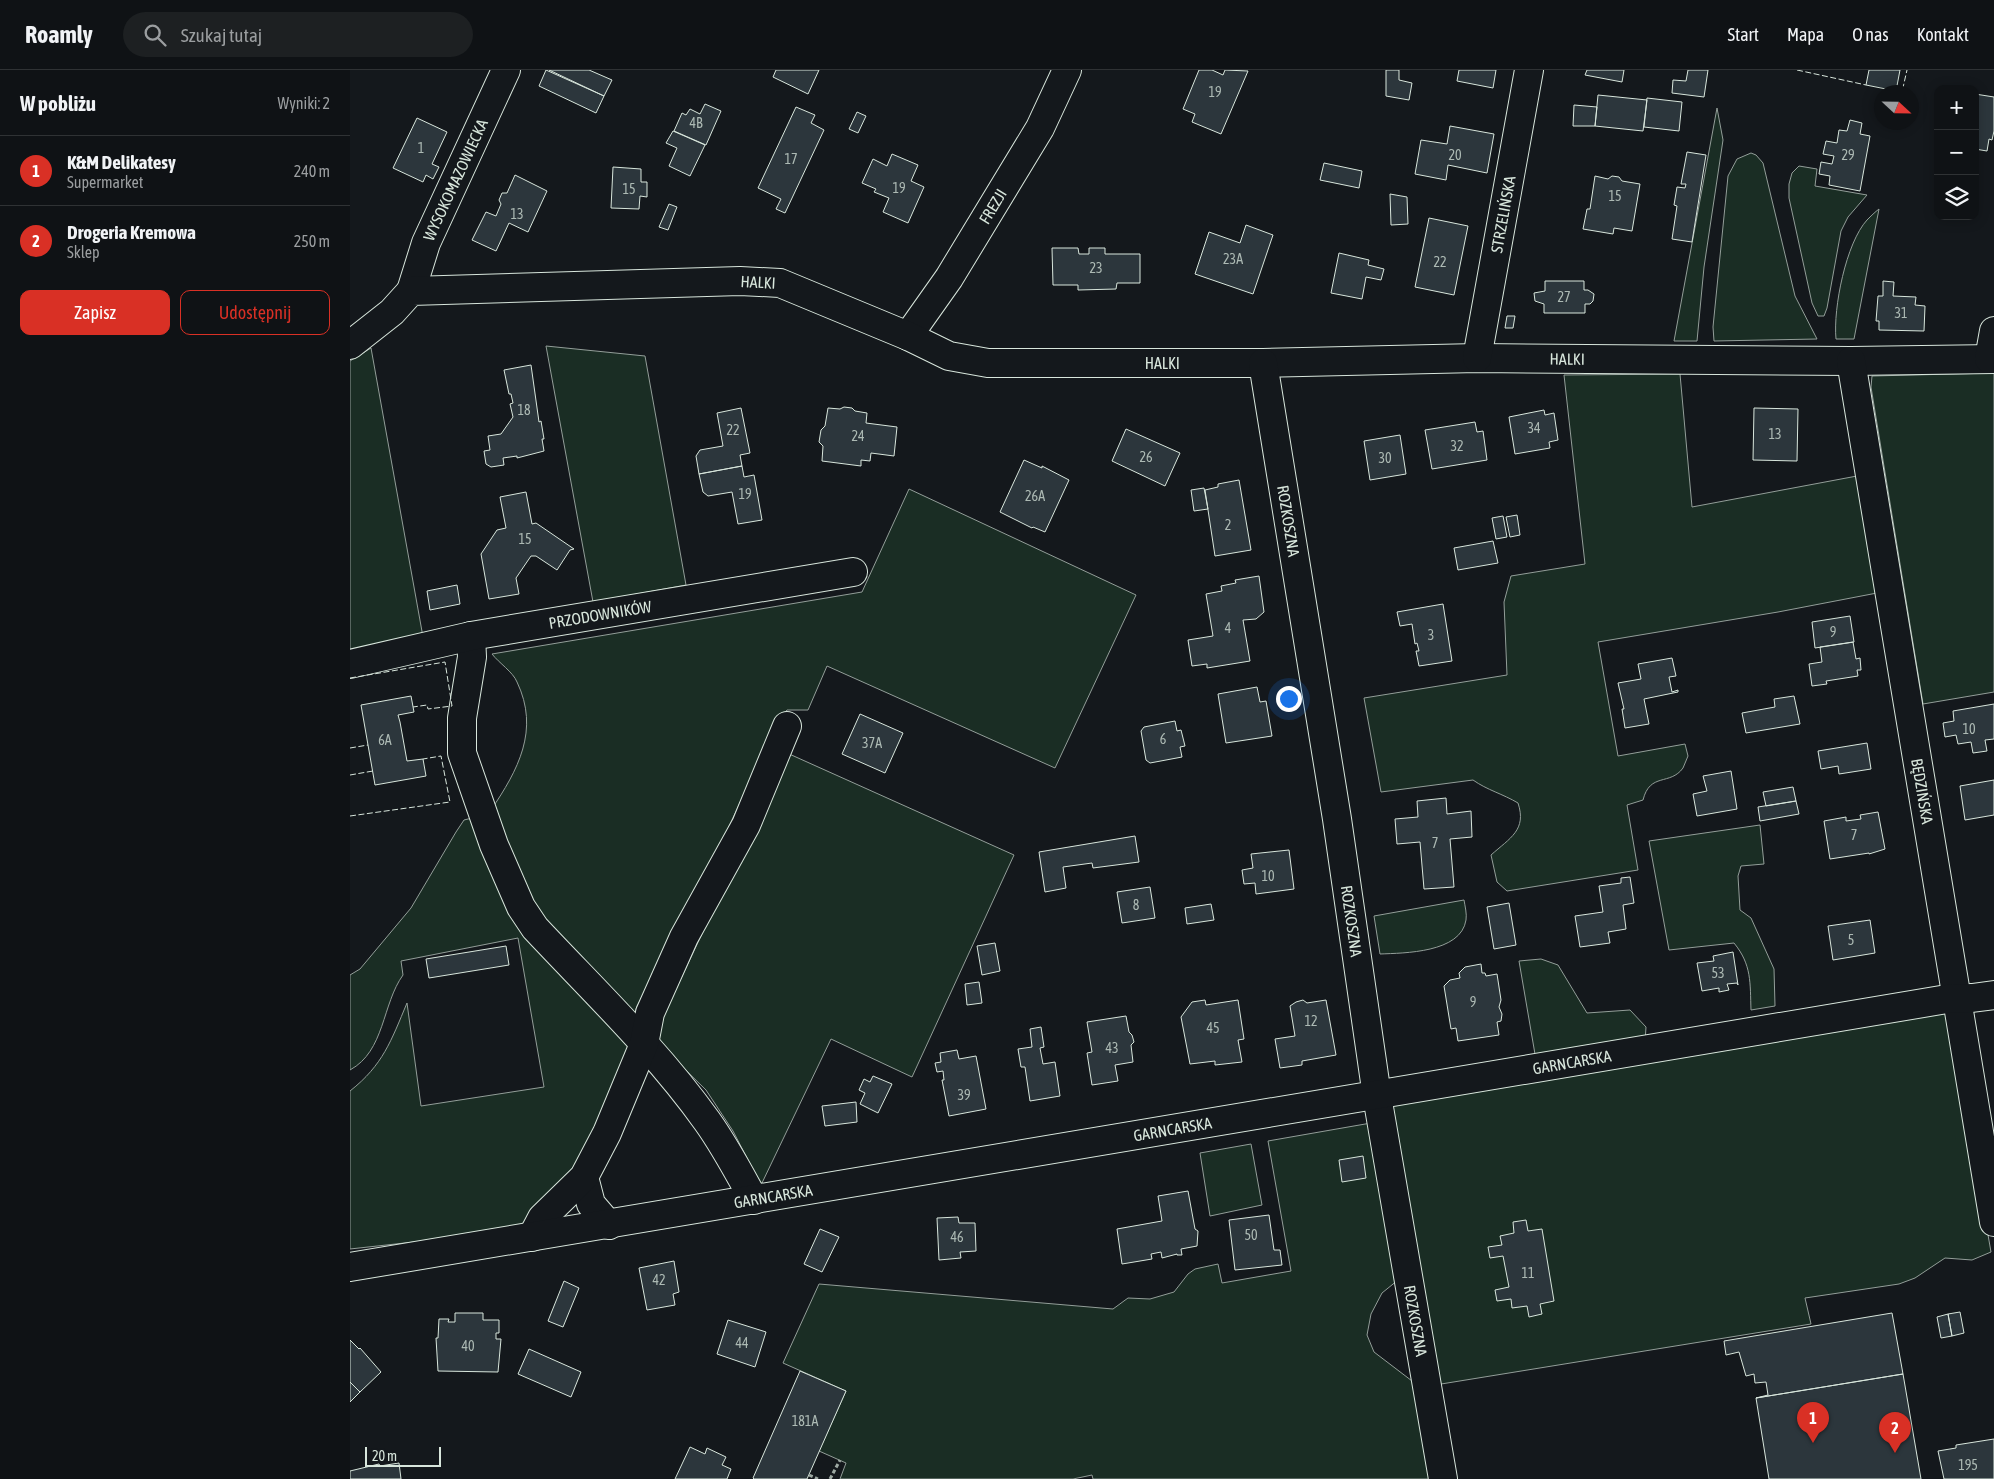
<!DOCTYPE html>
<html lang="pl">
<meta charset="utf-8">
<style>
body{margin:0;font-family:"Asap Condensed",sans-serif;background:#1d2022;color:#f1f3f6}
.controls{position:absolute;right:15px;top:15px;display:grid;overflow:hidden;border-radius:10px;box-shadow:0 2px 12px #0003}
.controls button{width:45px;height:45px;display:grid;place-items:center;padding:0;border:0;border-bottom:1px solid #2f3234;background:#0f1215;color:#f1f3f6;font:25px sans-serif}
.compass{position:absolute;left:1524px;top:15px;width:45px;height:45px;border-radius:50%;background:#0f1215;box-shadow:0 2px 12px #0003;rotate:112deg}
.scale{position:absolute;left:15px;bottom:12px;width:76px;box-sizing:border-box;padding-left:5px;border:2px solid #d8e6dc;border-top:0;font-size:14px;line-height:18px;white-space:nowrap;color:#d8e6dc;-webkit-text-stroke:4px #14181c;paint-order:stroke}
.you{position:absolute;left:938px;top:628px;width:18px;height:18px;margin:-12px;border:4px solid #fff;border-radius:50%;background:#1a73e8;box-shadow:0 0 0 8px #1a73e833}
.badge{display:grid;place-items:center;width:32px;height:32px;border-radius:50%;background:#d93025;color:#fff;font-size:16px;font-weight:700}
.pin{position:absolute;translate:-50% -41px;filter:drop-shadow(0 1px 2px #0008)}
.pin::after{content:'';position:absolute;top:26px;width:18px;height:15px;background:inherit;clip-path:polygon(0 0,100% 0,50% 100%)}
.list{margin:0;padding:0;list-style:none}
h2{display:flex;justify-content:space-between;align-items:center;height:65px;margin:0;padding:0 20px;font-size:21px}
h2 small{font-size:16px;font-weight:400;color:#9b9ea0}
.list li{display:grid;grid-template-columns:32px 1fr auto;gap:15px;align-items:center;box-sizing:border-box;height:70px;padding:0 20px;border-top:1px solid #2f3234}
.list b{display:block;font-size:19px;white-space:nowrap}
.list p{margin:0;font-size:16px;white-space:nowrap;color:#9b9ea0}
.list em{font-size:16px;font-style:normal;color:#9b9ea0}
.actions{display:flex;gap:10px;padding:15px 20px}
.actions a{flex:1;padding:11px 0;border:1px solid #d93025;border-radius:10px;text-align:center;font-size:18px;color:#d93025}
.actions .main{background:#d93025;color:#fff}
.icon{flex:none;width:28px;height:28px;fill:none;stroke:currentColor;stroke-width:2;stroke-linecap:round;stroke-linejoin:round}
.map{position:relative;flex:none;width:1644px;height:1409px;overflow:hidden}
header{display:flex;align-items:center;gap:30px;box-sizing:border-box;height:70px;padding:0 25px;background:#0f1215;border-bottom:1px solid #2f3234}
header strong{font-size:24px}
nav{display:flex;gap:28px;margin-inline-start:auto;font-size:18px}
.search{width:350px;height:45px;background:#1d2022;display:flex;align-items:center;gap:12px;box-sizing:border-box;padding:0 18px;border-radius:28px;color:#9b9ea0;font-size:19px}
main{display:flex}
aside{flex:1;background:#0f1215}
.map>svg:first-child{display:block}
.green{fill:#1a2d24;stroke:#939e99}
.building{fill:#2c363c;stroke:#d8e6dc}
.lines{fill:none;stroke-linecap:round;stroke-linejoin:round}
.minor-casing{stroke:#d8e6dc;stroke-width:30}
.path{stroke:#9da8a2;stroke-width:3;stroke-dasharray:4 2.5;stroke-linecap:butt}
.minor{stroke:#14181c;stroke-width:28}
.fence{stroke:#d8e6dc;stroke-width:1;stroke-dasharray:6 2.5;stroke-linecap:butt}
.labels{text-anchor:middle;stroke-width:4;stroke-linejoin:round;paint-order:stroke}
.number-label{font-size:14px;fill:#adbab4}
.street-label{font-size:16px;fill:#d8e6dc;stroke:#14181c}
</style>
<header>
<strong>Roamly</strong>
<div class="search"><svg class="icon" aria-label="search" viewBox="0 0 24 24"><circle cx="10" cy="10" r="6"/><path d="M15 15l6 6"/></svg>Szukaj tutaj</div>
<nav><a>Start</a><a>Mapa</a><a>O nas</a><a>Kontakt</a></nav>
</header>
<main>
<aside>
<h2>W pobliżu<small>Wyniki: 2</small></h2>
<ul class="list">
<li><span class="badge">1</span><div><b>K&amp;M Delikatesy</b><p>Supermarket</p></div><em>240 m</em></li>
<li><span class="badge">2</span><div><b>Drogeria Kremowa</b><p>Sklep</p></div><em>250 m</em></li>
</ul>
<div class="actions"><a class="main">Zapisz</a><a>Udostępnij</a></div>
</aside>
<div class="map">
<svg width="1644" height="1409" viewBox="0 0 1644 1409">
<rect width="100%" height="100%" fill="#14181c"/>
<path class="green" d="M1367,38L1373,70L1354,197L1347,271H1324Z
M1401,83L1406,85L1413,93L1445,226L1467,269L1364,271L1363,257L1378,106L1387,89Z
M1449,96L1467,99L1465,116L1517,125L1498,147L1491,161L1477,238L1474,246H1468L1462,233L1439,128V114L1442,103Z
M1529,139L1504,269H1486C1483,238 1496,173 1517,150C1521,146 1525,142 1529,139Z
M196,276L295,286L336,515L243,532Z
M21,278L73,567L0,584V291Z
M1644,303V622L1573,634L1521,317L1522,306Z
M1330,304L1342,437L1507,406L1527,523L1428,542L1248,572L1268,686L1335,674L1338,686C1336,690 1335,694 1333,698C1320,716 1300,702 1293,730L1277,735L1288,800L1157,821L1147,812L1141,785C1160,768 1177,760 1168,733C1153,724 1137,720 1123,710L1031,722L1014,628L1157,605L1154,532L1161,506L1235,494L1214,305Z
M559,419L786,525L705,698L477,596L458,640H437L429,649L348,823L287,936L282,952L178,831L141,740C168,700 190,660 167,612C163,602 149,593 142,584L512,522Z
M437,683L664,785L562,1007L481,969L411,1115L383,1061L356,1020L303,968Z
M122,748L279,977L249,1068L173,1160L0,1179V1021C33,995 41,971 57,933L71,1036L194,1017L168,868L51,891L53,905C32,934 35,981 0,1000V905L10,899L61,838L106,762L114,750Z
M1410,755L1414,794L1391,796L1388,806L1390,840L1401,848L1424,899L1425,936L1401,940C1400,913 1402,895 1384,873L1319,880L1299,771Z
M1114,830C1115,836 1117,844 1116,850C1111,883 1054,883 1030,884L1024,846Z
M1191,889L1208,895L1237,943L1280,940L1296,957L1295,972L1186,990L1169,891Z
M1589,940L1600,947L1641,1182L1622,1190L1595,1188L1565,1208L1549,1214L1455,1228L1461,1254L1085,1315L1041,1041L1046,1030Z
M1021,1053L1048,1210L1032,1223L1021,1244L1017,1265L1024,1282L1066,1314L1081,1409H743L742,1405L723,1409H490L496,1393L469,1381L496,1321L433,1293L469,1214L763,1239L778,1228L800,1229L824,1222L838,1204L845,1199L868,1194L872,1213L941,1201L918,1071Z
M901,1074L912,1135L860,1146L850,1083Z"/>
<path class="building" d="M196,0L254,26L246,43L189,16Z
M199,0H239L262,10L254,26Z
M426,0H469L458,24L423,7Z
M849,0H862L873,5L875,0L898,1L871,64L842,52L845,44L833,39Z
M1036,0H1049V10L1062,13L1059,30L1036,26Z
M1109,0H1146L1143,18L1107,11Z
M1237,0H1274L1272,12L1235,5Z
M1338,0H1358L1354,27L1322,23L1323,10L1336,11Z
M1519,0H1550L1546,21L1516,15Z
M1625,24L1644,27V61L1642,70L1639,69L1637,81L1625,79Z
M1248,25L1297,30L1293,61L1245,56Z
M1297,28L1332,32L1329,61L1294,57Z
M355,34L371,41L356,75L324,61L332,43L336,45L340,39L350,44Z
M1224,35L1247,37L1245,56H1223Z
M446,37L465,45L461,53L474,60L435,143L426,139L431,129L408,118Z
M507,42L516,46L508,63L499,59Z
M67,48L97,62L82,94L89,97L83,109L76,105L73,112L43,98Z
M1500,50L1512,53L1510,64L1520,66L1510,121L1479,115L1480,106L1469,104L1471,92L1482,94L1484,86L1473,84L1476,71L1487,73L1489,60L1497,61Z
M1100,56L1144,64L1137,103L1098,95L1096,110L1065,104L1071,70L1097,74Z
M323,61L355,75L340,106L319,96L327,78L316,73Z
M1337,82L1356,85L1342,172L1322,169L1327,136L1324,135L1327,117L1335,118L1336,114H1331Z
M542,84L568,95L561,111L574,117L558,153L533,142L539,128L524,122L526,119L512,113L523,89L537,96Z
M974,93L1012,101L1009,118L970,110Z
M263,97L291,99V112H297V127L290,126L289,139L261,138Z
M165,105L197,121L178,162L159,153L146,181L122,170L136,142L146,146L151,134L149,130L152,123H157Z
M1245,106L1258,109L1262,106L1269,107L1272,111L1290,114L1282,161L1264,158L1263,164L1233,159L1237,139H1240Z
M1040,124L1057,127L1058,154L1041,155Z
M319,134L327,137L318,160L309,157Z
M1079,148L1118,156L1104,225L1065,217Z
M896,155L923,165L903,224L845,204L859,162L890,173Z
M702,178H728L729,184H739V178H755V184H790V213H767L766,219L728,220V215H703Z
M989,183L1019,190L1018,195L1034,199L1031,210L1016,207L1012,229L981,223Z
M1195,211H1234V220H1238L1244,224L1243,231L1240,234H1235V243H1194V234L1185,231L1184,223L1195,221Z
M1533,211L1544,212L1543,226L1566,227L1565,235L1575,236L1574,261L1529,260V251H1526L1528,226H1533Z
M1157,246H1165L1163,258H1155Z
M181,295L189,352L191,351L194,369H192L194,381L167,388V386L153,388L154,395L141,397L136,394L134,381L140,380L138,366L151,364L163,347L160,334L163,333L161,324H159L154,300Z
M494,337L502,338L505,341L517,343L516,353L547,357L544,386L521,383L520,391L511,390V396L472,391L473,376L469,372L471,360L475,356L478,338L490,339Z
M391,338L400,383L390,385L392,396L349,404L346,386L350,380L373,376L367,343Z
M1404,338L1448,339L1447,391L1403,390Z
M1194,340L1195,345L1204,343L1208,370L1199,372L1200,378L1165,384L1159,347Z
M1125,352L1127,362L1133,361L1137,390L1082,399L1075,360Z
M776,359L830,383L815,416L762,391Z
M1050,365L1056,404L1020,410L1014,371Z
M674,390L692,398V396L719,410L695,462L683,457L682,458L650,442Z
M392,396L394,407L404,405L412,450L388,454L382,422L358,426L353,422L349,404Z
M889,410L901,480L865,486L855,420L868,417V414Z
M854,418L858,439L844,441L841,420Z
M176,422L182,454L186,453L224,479L220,480L207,500L186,486H181L166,508L169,524L139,529L131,484L147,460L156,458L150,427Z
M1167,445L1170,465L1160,467L1156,447Z
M1153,446L1157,467L1146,469L1142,448Z
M1143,471L1148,493L1108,500L1104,478Z
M909,506L914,542L906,549L893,550L900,591L857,598V594L842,596L838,570L863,566L856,524L872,521L871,516L886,513L885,510Z
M107,515L110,534L80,540L77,521Z
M1093,534L1102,591L1069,596L1066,581H1069L1067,573L1065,574L1062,554L1050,556L1047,542Z
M1500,546L1504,572L1465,578L1462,552Z
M1503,572L1506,589L1510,588L1511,600H1507L1508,606L1476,611L1477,614L1462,616L1459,594L1472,592L1470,577Z
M1322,588L1326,606L1319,607L1322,622L1328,620V622L1294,629L1299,654L1275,658L1272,639H1274L1268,613L1291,609L1288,594Z
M907,617L910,632L916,631L922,666L876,673L868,624Z
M61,626L64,642L48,645L50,652L57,691L73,689L76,706L25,715L11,635Z
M1444,626L1450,654L1396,663L1392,643L1425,637L1424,629Z
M1644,634V669L1635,670L1637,681L1623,683L1621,672L1608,674L1606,665L1595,667L1593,653L1604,651L1603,641Z
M510,644L553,663L535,703L492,684Z
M825,651L827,661L831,660L835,676L830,677L832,687L800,693L796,690L791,661L794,657Z
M1517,673L1521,699L1489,704L1488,696L1471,699L1468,681Z
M1381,701L1387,739L1347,746L1343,724L1357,721L1353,706Z
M1644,710V745L1615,750L1610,716Z
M1443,717L1446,731L1416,736L1413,722Z
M1096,728L1097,744L1121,741L1122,767L1100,769L1104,817L1074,819L1070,772L1047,774L1045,749L1068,747L1067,731Z
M1446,731L1449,744L1410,751L1408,737Z
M1528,742L1535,779L1519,784V783L1480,789L1474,751L1496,747V751L1511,749L1510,745Z
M785,766L789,792L743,798L742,793L713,797L716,818L695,822L689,782Z
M939,780L944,819L906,824L905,813L894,814L892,800L903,798L901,784Z
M1280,807L1284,833L1273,835L1276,859L1258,862L1260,873L1230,877L1225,846L1253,842L1249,816L1271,813V808Z
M800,817L805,848L772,853L767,822Z
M1159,833L1166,875L1144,879L1137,837Z
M861,834L864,850L837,854L835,838Z
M1520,850L1525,883L1483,890L1478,856Z
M645,873L650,901L632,905L627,876Z
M156,876L159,895L79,908L76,889Z
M1383,882L1388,915L1387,913L1377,914L1379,920L1369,922V918L1352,921L1347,893L1364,891L1363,886Z
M1131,894L1132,903H1135L1136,906L1147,904L1151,930L1149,937L1152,944L1151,951L1147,952L1149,965L1108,971L1106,958L1101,959L1094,916L1100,910L1110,908L1109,903L1115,897Z
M629,912L632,933L617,935L615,914Z
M855,930L856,935L888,930L894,969L888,970L892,992L865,995V991L840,994L831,947L842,932Z
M953,930L957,933L976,930L986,985L952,991V995L930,998L925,969L945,966L940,936L946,932Z
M776,946L779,962L782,965L784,972L781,975L783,992L765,995L768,1011L742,1015L737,983L742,982L737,952Z
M691,957L694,977L690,978L693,994L705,992L710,1026L680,1031L675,997H671L668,979L682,977L680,959Z
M607,980L609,989L626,986L636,1039L599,1046L592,1010H594L593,1001L587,1002L585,993L591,992L590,983Z
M523,1006L542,1014L528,1043L510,1034L515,1023L509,1020L514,1009L520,1012Z
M506,1032L507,1052L475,1056L472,1036Z
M1013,1086L1016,1108L992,1112L989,1090Z
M838,1121L845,1159L848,1161L847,1176L831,1179L832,1185H827V1184L812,1188L811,1182L801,1184L802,1189L772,1194L767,1159L812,1151L808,1126Z
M919,1145L924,1180H930L932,1195L885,1200L879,1150Z
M608,1147L609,1153H625L626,1181L610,1182L611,1188L589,1190L587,1148Z
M1176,1150L1178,1161L1192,1159L1204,1231L1190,1234L1192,1244L1179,1247L1177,1236L1162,1238L1161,1229L1147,1231L1145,1220L1159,1217L1153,1186L1140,1188L1138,1177L1152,1175L1150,1166L1164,1163L1163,1152Z
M470,1159L489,1167L472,1202L454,1194Z
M324,1191L329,1222L323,1224L325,1235L297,1240L289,1198Z
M214,1211L229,1218L213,1257L198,1251Z
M1610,1242L1614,1263L1602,1266L1598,1244Z
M105,1243H133V1250H149V1263H146V1269H151L148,1302L88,1301L86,1268H88L89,1249H99L98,1252H105Z
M1542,1243L1553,1304L1406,1328L1418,1325L1416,1312L1405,1313L1404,1304L1396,1306L1389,1282L1376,1285L1374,1271Z
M1598,1244L1602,1266L1591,1268L1587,1247Z
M378,1250L416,1262L405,1297L367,1284Z
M0,1270L9,1279L10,1278L31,1302L10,1322L0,1312Z
M179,1279L231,1302L221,1327L168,1304Z
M450,1301L496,1321L457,1409H404L403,1408Z
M1553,1304L1571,1409H1419L1406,1328Z
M0,1312L10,1322L0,1332Z
M1644,1369V1409H1594L1588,1381L1606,1378V1375Z
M340,1377L355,1384L357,1378L376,1387L372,1395L381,1399L377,1409H325Z
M49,1393L51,1409H0V1401L29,1394L30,1396Z"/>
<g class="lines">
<g class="minor-casing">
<g id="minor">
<path id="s1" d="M61,221L76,173L156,0"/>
<path id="s2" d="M558,266L599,208L690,58L717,0"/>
<path id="s3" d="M0,275L42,242L61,221L390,211L430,213L558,266L599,286L638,293H913L1127,288L1501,291L1644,289"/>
<path id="s4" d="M1127,288L1179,0"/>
<path d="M1639,289L1644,261"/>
<path id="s5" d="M1501,291L1644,1152"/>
<path id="s6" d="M913,293L987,749L1027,1026L1093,1409"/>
<path d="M121,566L122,587L112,648V683L144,775L171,837L185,858C244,921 307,981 357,1051C375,1076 389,1103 404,1130"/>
<path id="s7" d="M0,594L121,566L503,502"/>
<path d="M234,1107L241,1134L259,1155"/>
<path d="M182,1167L192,1148L234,1107L257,1063L294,974L300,943L334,867L396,755L437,656"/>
<path id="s8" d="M0,1197L1597,929L1622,928L1644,925"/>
</g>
</g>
<path class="path" d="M459,1405L468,1409
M480,1409L490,1390"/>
<use href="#minor" class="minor"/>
<path class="fence" d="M1447,0L1516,15
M1546,21L1552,22L1557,0
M0,608L95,592L102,636L78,639L77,635L63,637
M0,678L18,675
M0,705L23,701
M0,746L100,732L91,686L73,689"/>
</g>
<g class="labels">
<g class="number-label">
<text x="865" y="27">19</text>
<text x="346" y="58">4B</text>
<text x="71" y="83">1</text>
<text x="1105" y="90">20</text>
<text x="1498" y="90">29</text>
<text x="441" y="94">17</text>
<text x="549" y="123">19</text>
<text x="279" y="124">15</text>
<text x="1265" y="131">15</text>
<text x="167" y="149">13</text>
<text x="883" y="194">23A</text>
<text x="1090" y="197">22</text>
<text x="746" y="203">23</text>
<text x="1214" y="232">27</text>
<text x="1551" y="248">31</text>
<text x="174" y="345">18</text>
<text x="1184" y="363">34</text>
<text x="383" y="365">22</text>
<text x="1425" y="369">13</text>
<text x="508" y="371">24</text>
<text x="1107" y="381">32</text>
<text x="796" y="392">26</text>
<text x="1035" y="393">30</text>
<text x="395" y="429">19</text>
<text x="685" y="431">26A</text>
<text x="878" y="460">2</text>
<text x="175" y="474">15</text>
<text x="878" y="563">4</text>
<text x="1483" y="567">9</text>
<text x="1081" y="570">3</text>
<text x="1619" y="664">10</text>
<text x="813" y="674">6</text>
<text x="35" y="675">6A</text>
<text x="522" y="678">37A</text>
<text x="1504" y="770">7</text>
<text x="1085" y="778">7</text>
<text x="918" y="811">10</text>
<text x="786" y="840">8</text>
<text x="1501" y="875">5</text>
<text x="1368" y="908">53</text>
<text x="1123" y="937">9</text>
<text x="961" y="956">12</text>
<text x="863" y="963">45</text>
<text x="762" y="983">43</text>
<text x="614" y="1030">39</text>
<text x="901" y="1170">50</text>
<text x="607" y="1172">46</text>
<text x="1178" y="1208">11</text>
<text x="309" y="1215">42</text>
<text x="392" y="1278">44</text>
<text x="118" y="1281">40</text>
<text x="455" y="1356">181A</text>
<text x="1618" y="1400">195</text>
</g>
<g class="street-label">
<text dy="6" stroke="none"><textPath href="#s1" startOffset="120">WYSOKOMAZOWIECKA</textPath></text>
<text dy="6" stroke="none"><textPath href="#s2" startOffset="155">FREZJI</textPath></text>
<text dy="6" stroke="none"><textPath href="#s4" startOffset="146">STRZELIŃSKA</textPath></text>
<text dy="6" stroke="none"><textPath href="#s3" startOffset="429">HALKI</textPath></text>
<text dy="6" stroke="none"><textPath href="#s3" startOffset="1254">HALKI</textPath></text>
<text dy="6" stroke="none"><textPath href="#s3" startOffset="849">HALKI</textPath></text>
<text dy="6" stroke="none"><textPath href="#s6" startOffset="160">ROZKOSZNA</textPath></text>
<text dy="6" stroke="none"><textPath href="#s7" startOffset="255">PRZODOWNIKÓW</textPath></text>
<text dy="6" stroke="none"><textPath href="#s5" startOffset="436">BĘDZIŃSKA</textPath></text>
<text dy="6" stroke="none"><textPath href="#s6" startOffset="565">ROZKOSZNA</textPath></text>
<text dy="6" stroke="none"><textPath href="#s8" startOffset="1239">GARNCARSKA</textPath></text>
<text dy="6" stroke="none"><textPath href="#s8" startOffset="834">GARNCARSKA</textPath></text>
<text dy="6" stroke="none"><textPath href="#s8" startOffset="429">GARNCARSKA</textPath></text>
<text dy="6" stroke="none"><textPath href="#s6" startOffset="970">ROZKOSZNA</textPath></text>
</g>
</g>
</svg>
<div class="controls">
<button>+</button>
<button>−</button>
<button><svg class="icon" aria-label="layers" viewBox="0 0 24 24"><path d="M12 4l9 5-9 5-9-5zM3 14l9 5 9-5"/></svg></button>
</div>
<svg class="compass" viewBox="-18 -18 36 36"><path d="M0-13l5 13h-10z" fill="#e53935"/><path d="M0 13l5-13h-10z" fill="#9b9ea0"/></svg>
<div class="scale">20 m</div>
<div class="you"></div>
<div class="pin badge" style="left:1463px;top:1373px">1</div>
<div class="pin badge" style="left:1545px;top:1383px">2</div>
</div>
</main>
